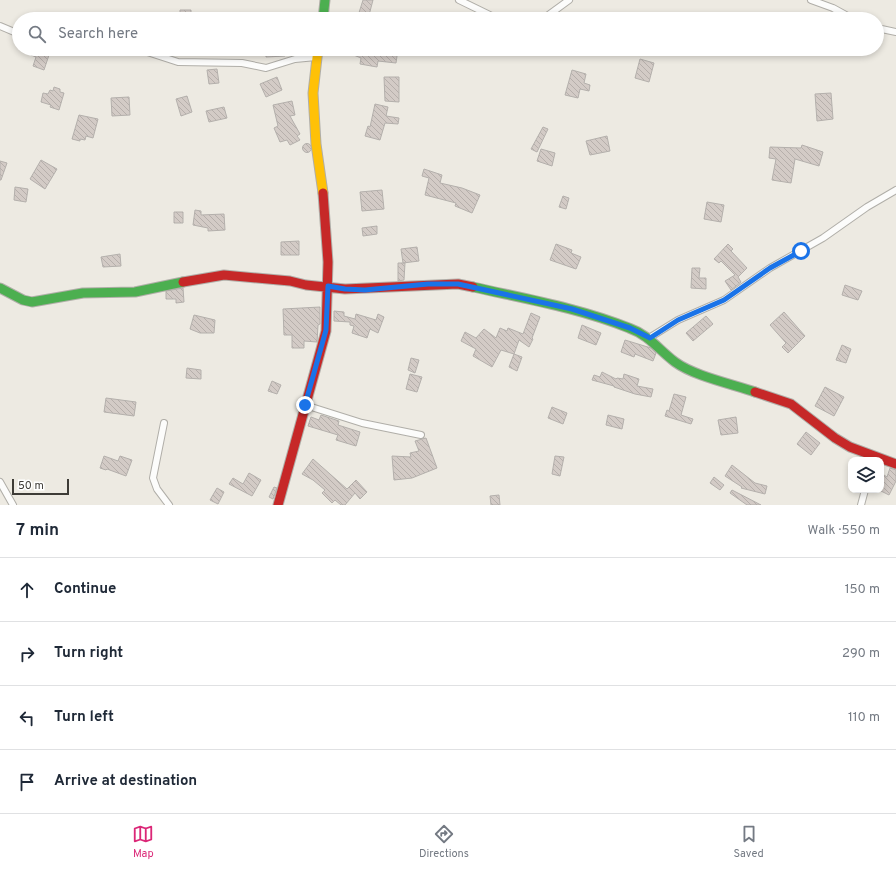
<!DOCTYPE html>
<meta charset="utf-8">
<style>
body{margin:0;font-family:Overpass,sans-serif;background:#f2f2f3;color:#1f2937}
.controls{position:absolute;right:12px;bottom:12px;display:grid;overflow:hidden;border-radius:8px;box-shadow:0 2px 6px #0003}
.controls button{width:36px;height:36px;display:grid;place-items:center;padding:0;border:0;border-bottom:1px solid #e0e1e3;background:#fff;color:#1f2937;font:20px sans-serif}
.scale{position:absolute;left:12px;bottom:10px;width:57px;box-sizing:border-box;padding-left:4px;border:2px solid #3e3c37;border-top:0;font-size:11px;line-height:14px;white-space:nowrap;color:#3e3c37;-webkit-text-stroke:3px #fff;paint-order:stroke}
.stop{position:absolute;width:12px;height:12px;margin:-9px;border:3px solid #1a73e8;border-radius:50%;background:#fff}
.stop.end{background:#1a73e8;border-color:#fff;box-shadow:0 1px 4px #0008}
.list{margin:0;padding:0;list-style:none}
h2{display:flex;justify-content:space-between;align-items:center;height:52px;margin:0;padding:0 16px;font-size:17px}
h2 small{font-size:13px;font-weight:400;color:#747a83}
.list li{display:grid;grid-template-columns:26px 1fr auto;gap:12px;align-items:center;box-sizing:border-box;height:64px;padding:0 16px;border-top:1px solid #e0e1e3}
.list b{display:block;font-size:15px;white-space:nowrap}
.list em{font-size:13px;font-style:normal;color:#747a83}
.icon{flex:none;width:22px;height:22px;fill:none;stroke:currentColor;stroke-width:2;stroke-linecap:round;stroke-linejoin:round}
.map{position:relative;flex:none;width:896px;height:505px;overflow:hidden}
.search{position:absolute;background:#fff;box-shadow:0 2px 6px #0003;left:12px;right:12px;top:12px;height:44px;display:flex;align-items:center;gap:10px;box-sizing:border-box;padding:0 14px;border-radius:22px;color:#747a83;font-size:15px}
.sheet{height:308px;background:#fff}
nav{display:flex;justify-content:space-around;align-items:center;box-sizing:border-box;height:56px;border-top:1px solid #e0e1e3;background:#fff;font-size:11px;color:#747a83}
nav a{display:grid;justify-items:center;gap:2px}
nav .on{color:#db2777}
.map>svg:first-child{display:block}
.building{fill:url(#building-back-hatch);stroke:#b4b0ac}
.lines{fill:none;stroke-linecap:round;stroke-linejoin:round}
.street-casing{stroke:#b0aea8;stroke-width:8}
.fast-casing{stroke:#b0aea8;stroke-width:11}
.slow-casing{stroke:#b0aea8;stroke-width:11}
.jam-casing{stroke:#b0aea8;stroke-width:11}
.street{stroke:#fcfcfb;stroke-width:6}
.fast{stroke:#4caf50;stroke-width:9}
.slow{stroke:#ffc107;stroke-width:9}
.jam{stroke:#c62828;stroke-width:9}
.route{stroke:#1a73e8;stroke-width:5}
</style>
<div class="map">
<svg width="896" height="505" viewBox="0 0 896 505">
<defs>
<pattern id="building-back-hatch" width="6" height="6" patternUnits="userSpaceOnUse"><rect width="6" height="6" fill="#d3cbc6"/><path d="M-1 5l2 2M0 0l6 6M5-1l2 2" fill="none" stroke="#b6afab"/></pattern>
</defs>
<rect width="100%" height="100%" fill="#edeae2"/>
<path class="building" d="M363,0H373L368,19H357Z
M180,10H191V19H180Z
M33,49L50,52L44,70L33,66L36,57L31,55Z
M265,49H285V56L266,57Z
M339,49H398L396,63L378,61L377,67L360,64L361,58Z
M640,59L654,63L649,82L635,78Z
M217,69L219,83L209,84L207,70Z
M572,70L586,74L584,83L590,85L589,91L580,89L578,98L565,95Z
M277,77L282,90L266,97L260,84Z
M384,77H399V102L385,101Z
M54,87L60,89V92L64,93L59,110L50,107L51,105L41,102L43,93L48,94L50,90L53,91Z
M831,93L833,119L817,121L815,94Z
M187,96L192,112L181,116L176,99Z
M129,97L130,115L112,116L111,98Z
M292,101L295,115L290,116L300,134L297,136L300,140L290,145L287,140L280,142L274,128L278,126L273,105Z
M375,104L388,107L386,116L399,118L398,124L385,123L380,140L365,136L368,126L370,127Z
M224,107L227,118L209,122L206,111Z
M79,115L98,119L93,138L86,136L85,140L80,139V141L72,139Z
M543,127L548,129L537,152L531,149Z
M607,136L610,151L590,155L586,141Z
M302.5 148a4.5 4.5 0 1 1 9 0a4.5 4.5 0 1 1-9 0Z
M802,145L823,152L819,166L795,159L791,183L772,180L776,159L769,158L770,147L801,148Z
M541,149L555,153L552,166L537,161Z
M41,160L57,169L45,189L30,179Z
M0,161L7,163L1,180H0Z
M424,169L442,175L440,183L462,188L480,195L472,213L455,206L456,203L425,195L429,178L422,176Z
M15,187L28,189L26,202L14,200Z
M382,190L384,209L362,211L360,192Z
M563,196L569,198L566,209L559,207Z
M707,202L724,205L721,222L704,219Z
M195,210L201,211V215L224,214L225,230L208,231V228L193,225Z
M174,212H183V223H174Z
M377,226V234L363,236L362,228Z
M299,241V255H281V242Z
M556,244L572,250L571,253L581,257L576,269L550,260Z
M728,244L733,249L731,251L747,268L738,277L741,282L731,290L725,281L735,275L721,261L719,263L714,259Z
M417,247L419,261L403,263L401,249Z
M120,254L121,266L103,267L101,257Z
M398,263H405L404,280L398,281Z
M692,268H700L699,278H706V289L691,288Z
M845,285L862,291L858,300L842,295Z
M183,288L184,302L176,303V299H166V291Z
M320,307V324L318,325L317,342L304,341V348H292V335H284L283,309Z
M334,311L344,312V316L355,319L356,314L376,320L378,314L384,317L378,333L370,329L367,338L352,333L354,326L350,325V322L334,321Z
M784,312L805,336L788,353L782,347L786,343L770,325Z
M531,313L540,317L532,338L533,339L529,347L519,340L514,354L501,350L492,367L473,356L476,349L461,341L465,332L476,338L484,329L496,338L500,328L507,331L508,328L523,334Z
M194,315L215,320L214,333H200L190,329Z
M706,316L713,324L693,341L686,333Z
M582,325L601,333L596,345L578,338Z
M625,340L651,348L656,353L653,361L635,354L634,357L621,352Z
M842,345L851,349L846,363L836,360Z
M514,354L522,357L517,371L509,367Z
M411,358L419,360L415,373L408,370Z
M187,368L201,370V379L186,378Z
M602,372L616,379L617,378L623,379L624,374L639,379L637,386L653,389L651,397L635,394L614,387V386L592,380L594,375L600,377Z
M410,374L422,377L417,392L406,389Z
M272,381L281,385L277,394L268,391Z
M825,387L844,397L834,416L815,406Z
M674,394L686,397L681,415L693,419L691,424L665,416L667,410L669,411Z
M106,398L136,402L134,416L104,412Z
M552,407L567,413L563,424L548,418Z
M321,415L339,421L338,425L360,432L356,446L336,440L338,435L308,426L311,417L319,420Z
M608,415L624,419L622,429L606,425Z
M736,417L738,433L721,435L718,420Z
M806,432L820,443L811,455L797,444Z
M426,438L437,468L412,478L394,480L392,456L411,457L410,453L419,451L415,441Z
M104,456L118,461L120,456L132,460L126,476L107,469L106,470L100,468Z
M555,456L564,457L560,476L552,474Z
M313,459L347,489L356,480L367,492L360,499L355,493L345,505H341L335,500L332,503L322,493L325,490L313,480L302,474Z
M732,465L755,483L767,486L765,494L741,488L742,487L725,476Z
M890,468L896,470V481L889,495L881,491V473L887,477Z
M249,473L261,480L252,496L229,484L233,478L243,484Z
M714,477L724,485L720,490L710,483Z
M274,487L277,488L273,499L269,497Z
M217,488L224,492L218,504L210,500Z
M732,490L761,505H747L730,493Z
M499,495L500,505H491L490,496Z"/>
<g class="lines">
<g class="street-casing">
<path id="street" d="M459,0L498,19
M811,0L833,8L853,19
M543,19L569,0
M0,26L19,34
M877,28L896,32
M138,49L178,62L242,63L266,68L295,59L316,57
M649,338L678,320L724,300L770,268L823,238L867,207L896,190
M305,405L362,423L421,435
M164,423L153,478L157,489L169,505
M0,482L13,505
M861,505L865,490"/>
</g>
<g class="fast-casing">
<path id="fast" d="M323,19L325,0
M473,287C526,299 579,308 629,328C649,335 659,350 675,362C694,376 732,384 755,392
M0,288L23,300L32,302L83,293L135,292L183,282"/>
</g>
<g class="slow-casing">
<path id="slow" d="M318,49L313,93L316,144L323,193"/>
</g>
<g class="jam-casing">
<path id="jam" d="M183,282L224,275L290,281L306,285L345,289L458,284L473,287
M755,392L791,404L835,438L850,447L896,464
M278,505L326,331L328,262L323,193"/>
</g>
<use href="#street" class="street"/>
<use href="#fast" class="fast"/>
<use href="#slow" class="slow"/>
<use href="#jam" class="jam"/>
</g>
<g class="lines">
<path class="route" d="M305,405L326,330L328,286L345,289L365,290L428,284H458L572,309L630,328L650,338L678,320L724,300L770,268L801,251"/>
</g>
</svg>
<div class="controls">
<button><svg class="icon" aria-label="layers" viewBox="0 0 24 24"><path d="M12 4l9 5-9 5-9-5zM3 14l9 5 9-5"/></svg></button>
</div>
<div class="scale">50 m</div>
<div class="stop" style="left:801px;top:251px"></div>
<div class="stop end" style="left:305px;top:405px"></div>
<div class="search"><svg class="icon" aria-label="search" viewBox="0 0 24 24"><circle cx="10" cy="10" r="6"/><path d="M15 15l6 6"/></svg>Search here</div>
</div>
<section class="sheet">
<h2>7 min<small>Walk · 550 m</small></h2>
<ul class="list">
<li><svg class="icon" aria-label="ahead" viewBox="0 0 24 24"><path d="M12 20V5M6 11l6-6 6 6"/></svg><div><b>Continue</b></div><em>150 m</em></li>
<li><svg class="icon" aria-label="right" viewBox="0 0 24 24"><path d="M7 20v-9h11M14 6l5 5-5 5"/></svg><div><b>Turn right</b></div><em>290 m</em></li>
<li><svg class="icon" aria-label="left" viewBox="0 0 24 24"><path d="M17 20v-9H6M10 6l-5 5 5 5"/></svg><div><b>Turn left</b></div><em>110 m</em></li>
<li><svg class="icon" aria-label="arrive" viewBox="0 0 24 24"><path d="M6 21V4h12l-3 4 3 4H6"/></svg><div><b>Arrive at destination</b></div></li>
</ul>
</section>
<nav>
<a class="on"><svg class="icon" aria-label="map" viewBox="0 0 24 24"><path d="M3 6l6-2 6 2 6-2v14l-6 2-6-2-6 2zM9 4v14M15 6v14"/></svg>Map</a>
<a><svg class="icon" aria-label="directions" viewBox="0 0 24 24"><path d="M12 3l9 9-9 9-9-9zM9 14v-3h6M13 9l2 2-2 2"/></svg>Directions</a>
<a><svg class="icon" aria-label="saved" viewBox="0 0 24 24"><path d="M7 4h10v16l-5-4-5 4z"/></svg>Saved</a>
</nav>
